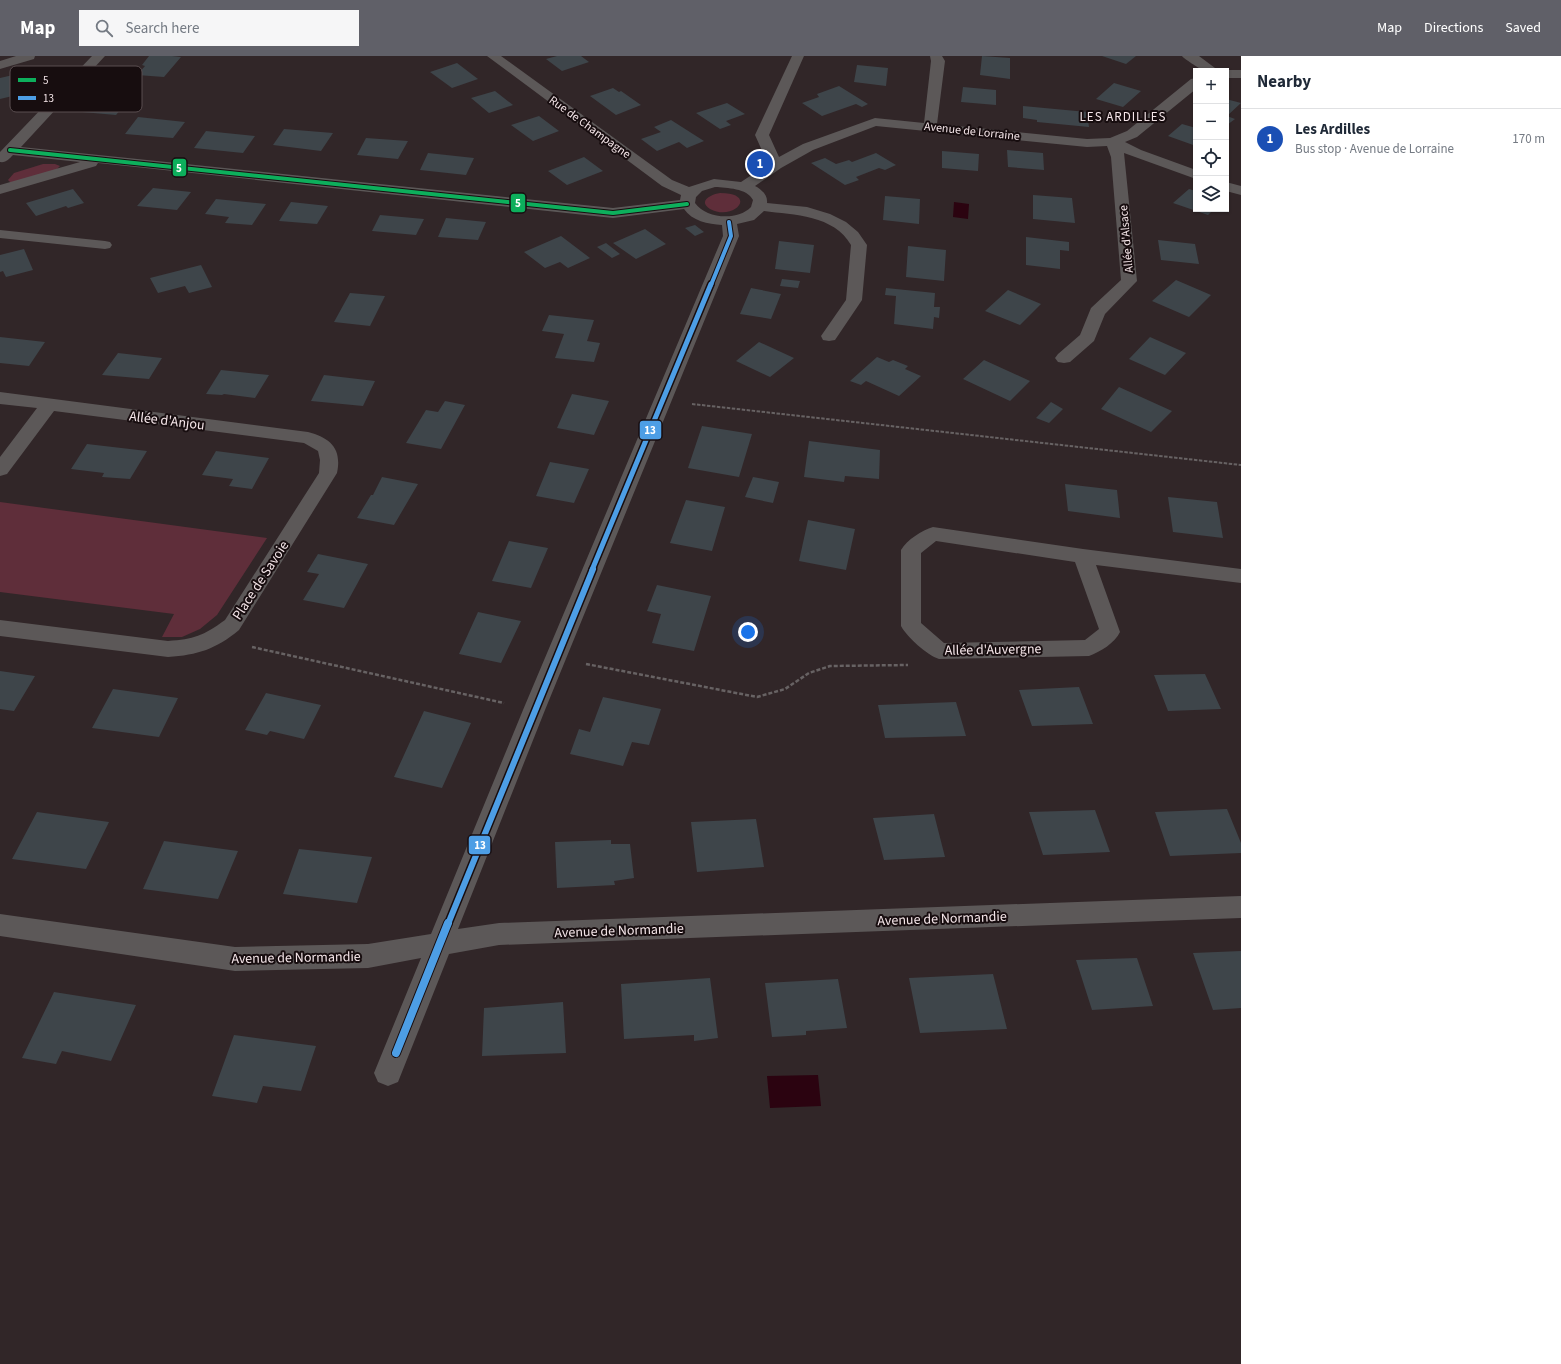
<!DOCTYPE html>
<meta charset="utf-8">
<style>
body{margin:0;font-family:"Source Sans 3",sans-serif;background:#f6f6f7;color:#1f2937}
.controls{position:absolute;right:12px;top:12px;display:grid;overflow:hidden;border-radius:0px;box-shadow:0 1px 3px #0004}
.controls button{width:36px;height:36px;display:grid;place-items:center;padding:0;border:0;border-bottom:1px solid #e0e1e3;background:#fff;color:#1f2937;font:20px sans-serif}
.you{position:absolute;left:748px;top:576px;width:14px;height:14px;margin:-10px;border:3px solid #fff;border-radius:50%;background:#1a73e8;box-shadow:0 0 0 6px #1a73e833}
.badge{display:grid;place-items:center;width:26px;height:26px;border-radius:50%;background:#606068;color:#fff;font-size:13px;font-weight:700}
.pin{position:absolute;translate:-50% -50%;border:2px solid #fff;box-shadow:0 1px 4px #0006}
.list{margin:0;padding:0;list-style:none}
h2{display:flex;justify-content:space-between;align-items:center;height:52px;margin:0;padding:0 16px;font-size:17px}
h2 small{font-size:13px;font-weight:400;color:#747a83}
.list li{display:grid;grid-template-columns:26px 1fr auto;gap:12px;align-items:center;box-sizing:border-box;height:60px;padding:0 16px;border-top:1px solid #e0e1e3}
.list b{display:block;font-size:15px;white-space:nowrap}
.list p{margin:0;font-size:13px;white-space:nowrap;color:#747a83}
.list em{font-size:13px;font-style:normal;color:#747a83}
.icon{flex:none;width:22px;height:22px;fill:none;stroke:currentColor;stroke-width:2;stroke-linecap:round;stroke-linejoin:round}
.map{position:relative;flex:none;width:1241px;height:1308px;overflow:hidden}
header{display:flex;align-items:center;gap:24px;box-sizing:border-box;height:56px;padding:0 20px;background:#606068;color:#fff}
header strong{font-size:19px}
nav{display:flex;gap:22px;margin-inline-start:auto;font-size:14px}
.search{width:280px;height:36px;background:#f6f6f7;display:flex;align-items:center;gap:10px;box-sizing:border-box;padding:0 14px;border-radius:0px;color:#747a83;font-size:15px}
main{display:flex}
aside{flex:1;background:#fff}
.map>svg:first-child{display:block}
.green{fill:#5f2e3a}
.water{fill:#2b0310}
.building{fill:#3e454a}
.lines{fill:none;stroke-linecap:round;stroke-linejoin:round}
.path-far1{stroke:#676263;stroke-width:2;stroke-dasharray:3.5 1.5;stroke-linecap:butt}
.path{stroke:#676263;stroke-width:2.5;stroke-dasharray:4 2;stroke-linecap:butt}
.lane{fill:#5c5858;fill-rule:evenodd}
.street{fill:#5c5858;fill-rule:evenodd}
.bus-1-casing{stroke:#170d0f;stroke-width:6}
.bus-2-far3-casing{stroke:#170d0f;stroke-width:6}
.bus-2-far2-casing{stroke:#170d0f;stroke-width:8}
.bus-2-far1-casing{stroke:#170d0f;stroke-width:9}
.bus-2-casing{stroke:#170d0f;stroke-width:10}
.bus-1{stroke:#0daf5c;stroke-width:4}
.bus-2-far3{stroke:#4d9ee5;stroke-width:4}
.bus-2-far2{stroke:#4d9ee5;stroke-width:5}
.bus-2-far1{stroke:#4d9ee5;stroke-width:6}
.bus-2{stroke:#4d9ee5;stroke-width:8}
.labels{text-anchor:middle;stroke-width:4;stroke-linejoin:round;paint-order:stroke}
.far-street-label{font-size:12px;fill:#f5e6e9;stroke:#170d0f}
.far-neighbourhood-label{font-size:13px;letter-spacing:1px;fill:#f5e6e9;stroke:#170d0f}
.street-label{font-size:14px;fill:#f5e6e9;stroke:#170d0f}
.key{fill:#170d0f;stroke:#5a4e50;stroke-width:1}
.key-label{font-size:11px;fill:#f5e6e9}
.line-badge{stroke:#170d0f;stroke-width:1.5}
.badge-label{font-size:11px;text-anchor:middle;font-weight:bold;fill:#fff}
</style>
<header>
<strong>Map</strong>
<div class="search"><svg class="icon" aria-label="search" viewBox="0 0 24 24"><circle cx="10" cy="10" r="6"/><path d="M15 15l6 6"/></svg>Search here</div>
<nav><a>Map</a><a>Directions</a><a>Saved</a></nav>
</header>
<main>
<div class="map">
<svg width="1241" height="1308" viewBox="0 0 1241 1308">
<rect width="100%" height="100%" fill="#312628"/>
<path class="green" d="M43,108H55L60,110L56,114L12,128L8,124L14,117Z
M720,137C759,137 734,166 710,153C697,145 712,138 720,137Z
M0,446L267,482L217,559L200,573L182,581H162L174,558L0,536Z"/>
<path class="water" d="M954,146L969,148L968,163L953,161Z
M818,1019L821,1050L770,1052L767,1020Z"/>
<path class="building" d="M149,0H172L181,1L164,21L137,19L145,10L142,9Z
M557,0H581L589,6L562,15L546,3Z
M982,0L1010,2V23L980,19Z
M1102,0H1136L1126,8Z
M457,7L478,23L452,32L430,16Z
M857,9L888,12L886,30L854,26Z
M13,19L25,37L0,43V22Z
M1114,27L1141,35L1123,51L1096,43Z
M839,30L868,48L862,51L856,48L822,60L802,47L819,41L817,38Z
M963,31L996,34V49L961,46Z
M613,32L619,36L621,35L641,49L616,59L590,40Z
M495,35L513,49L489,57L471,42Z
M100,37L132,40L116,59L82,56Z
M1226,43L1241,47L1227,60L1235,63L1227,69L1226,68Z
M727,47L745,58L726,65L731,69L720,73L696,57Z
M1023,50L1087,56L1089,71L1037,66V64L1023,62Z
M539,60L559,75L533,85L511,69Z
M138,61L185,66L173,82L125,78Z
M671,64L704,85L687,92L679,86L657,95L641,83L661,76L654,71Z
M1182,68L1196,72V90L1168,80Z
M284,73L333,77L321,95L273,89Z
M206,75L255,80L243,97L194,92Z
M366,82L408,85L398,103L357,99Z
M1007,94L1043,97L1044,114L1008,111Z
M942,95L979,98L978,115L942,112Z
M428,97L474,102L466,119L420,114Z
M876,97L896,109L885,114L879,112L856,121L859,124L845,129L811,107L825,102L836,108L849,104L852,106Z
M584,101L603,115L567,129L548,115Z
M153,132L191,136L177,154L137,150Z
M73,133L84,147L68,152L66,150L36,160L26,147Z
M1189,133L1196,135V153H1214L1208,159L1173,147Z
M1033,139L1072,142L1075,167L1033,163Z
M885,140L920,143L919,168L883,164Z
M216,143L266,148L252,169L225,167L229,161L205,158Z
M291,146L328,150L317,168L279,165Z
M380,159L424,163L416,179L372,175Z
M446,162L486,166L478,184L438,181Z
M695,169L704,176L695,180L685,172Z
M645,173L666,188L636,203L613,187Z
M561,180L590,202L568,212L560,206L545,212L524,196Z
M1026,181L1069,186V195L1060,194V213L1026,209Z
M1158,184L1195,188L1199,208L1161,204Z
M779,185L814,189L810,217L775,213Z
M606,187L620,198L612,202L597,191Z
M908,190L946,194L944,225L906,221Z
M24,193L33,214L6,221L3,215L0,216V199Z
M201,209L212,231L189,237L185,230L158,237L150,222Z
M782,223L800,225L798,232L780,230Z
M1176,224L1211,239L1189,261L1152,245Z
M751,232L781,238L771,263L740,258Z
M886,232L935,237L934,251H940L939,262L934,261L933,273L894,268L896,240L885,239Z
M1008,234L1041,248L1020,269L985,255Z
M350,237L385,240L370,270L334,266Z
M549,259L594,264L587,285L600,287L594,306L555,302L564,278L542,275Z
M0,281L45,286L29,310L0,307Z
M1150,281L1186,297L1165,319L1129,303Z
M759,286L794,302L770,321L736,305Z
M118,297L162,302L149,323L102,319Z
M877,301L889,306L893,304L908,310L905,313L921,320L899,340L866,325L861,329L850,325Z
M984,304L1030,325L1010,345L963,323Z
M221,314L269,319L255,342L224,338L222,339L206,338Z
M324,319L375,325L363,350L311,345Z
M1119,331L1172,355L1151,376L1101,353Z
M572,338L609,345L594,379L557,372Z
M445,345L465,349L441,393L406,387L426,354L438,356Z
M1051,346L1063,353L1049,367L1036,362Z
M702,370L752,378L739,421L688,412Z
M809,385L880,394L879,423L845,420L844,426L804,421Z
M87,388L147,395L130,423L102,421L104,417L71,413Z
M216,395L269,402L252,433L229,430L233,423L202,419Z
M550,406L589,413L574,447L536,440Z
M382,421L418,428L394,469L357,462L371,439H373Z
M753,421L779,426L773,447L745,441Z
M1065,428L1117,434L1120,462L1068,455Z
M1168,441L1217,446L1223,482L1173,476Z
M686,444L725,451L712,495L670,487Z
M808,464L855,473L846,514L799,505Z
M509,485L548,492L531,532L492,525Z
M318,498L368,508L344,552L303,544L319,518L307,516Z
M657,529L711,540L694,595L652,587L661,558L647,555Z
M478,556L521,565L501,607L459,598Z
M0,615L35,620L14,655L0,653Z
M1205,618L1221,653L1168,655L1154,619Z
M1079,631L1093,668L1032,670L1019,634Z
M113,633L178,642L159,681L92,672Z
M266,637L321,649L304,683L270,675L267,679L245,674Z
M603,641L661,653L649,689L632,686L623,710L570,698L579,673L590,676Z
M956,646L966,680L885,682L878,649Z
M424,655L471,667L442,732L394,721Z
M1227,753L1241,787V797L1170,800L1155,756Z
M1095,754L1110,796L1043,799L1029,756Z
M37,756L109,766L86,813L12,803Z
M934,758L945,801L884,804L873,762Z
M756,763L764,811L697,816L691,766Z
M611,784V788H630L634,822L614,825L615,829L557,832L555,786Z
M164,785L238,795L218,843L143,833Z
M299,793L372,801L357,847L283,838Z
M1241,895V952L1213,954L1193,897Z
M1137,902L1153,950L1092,954L1076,904Z
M993,918L1007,973L920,977L909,922Z
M710,922L718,982L694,985V979L624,983L621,928Z
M838,923L847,972L806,975V979L772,981L765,927Z
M54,936L136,949L111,1005L62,995L56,1008L22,1002Z
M563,946L566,997L482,1000L484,952Z
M234,979L316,990L301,1035L263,1030L257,1047L212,1040Z"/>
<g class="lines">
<path class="path-far1" d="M692,348L1241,409"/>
<path class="path" d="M252,591L504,647
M586,608L757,641L785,633L809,617L830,610L908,609"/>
<path class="lane" d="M0,174L105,185L110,186L112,189L110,192L105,193L0,182Z"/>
<path class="street" d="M16,0H35L34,3L0,13V5Z
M92,0H105L21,91L613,152L680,144L681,139L662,130L487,0H501L672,124L689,131L714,123L741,126L768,108L755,79L792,0H804L769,79L779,101L803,88L875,62L924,67L931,5L930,0H942L945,5L937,68L1087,83L1110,82L1127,75L1191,23L1196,22V33L1137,81L1125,86L1141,94L1196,114V123L1124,97L1137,225L1105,258L1094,285L1070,306L1064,307L1058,306L1055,302L1058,298L1080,279L1091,252L1121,224L1111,101L1107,90L1087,91L876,70L813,94L781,112L755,130C761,133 768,139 767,147L807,151L830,158L846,166L858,176L867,189L862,244L835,284L829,285L823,284L821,280L846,244L851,189C834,159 794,159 764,155L754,164L737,168L739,180L545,654L458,873L499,867L1241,840V862L499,889L449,898L398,1026L388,1030L378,1026L374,1017L421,902L368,912L235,915L0,880V858L235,891L368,888L431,878L523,654L723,180L722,169C708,168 692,165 684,153L613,162L98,107L96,110L0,138V129L80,106L13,99C9,103 6,107 0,106V96ZM715,131C727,132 747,132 753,144L751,151C738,165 706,163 695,147L696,141L702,135Z
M1182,0H1199L1219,15C1214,15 1207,16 1203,14C1200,13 1183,2 1182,0Z
M1226,14H1241V22H1226V15H1222Z
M1226,126L1241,130V139L1226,135Z
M0,336L308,376C331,382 342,393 337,417L239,574C216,593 198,599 168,601L0,580V564L168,585C194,583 203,580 225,564L319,417L320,404L318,395L304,387L54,355L7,418L0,420V401L37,352L0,348Z
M933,471L1083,493L1241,513V527L1096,509L1120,576C1115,587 1100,596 1089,600L939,603C927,599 907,581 901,570V494C907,484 922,474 933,471ZM936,485L1075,506L1099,573L1085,584L944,587L921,567V497Z"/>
<g class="bus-1-casing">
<path id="bus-1" d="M10,94L613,157L687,148"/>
</g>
<g class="bus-2-far3-casing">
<path id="bus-2-far3" d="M711,229L731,180L729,166"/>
</g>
<g class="bus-2-far2-casing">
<path id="bus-2-far2" d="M592,514L711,228"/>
</g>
<g class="bus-2-far1-casing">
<path id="bus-2-far1" d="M448,868L593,513"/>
</g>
<g class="bus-2-casing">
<path id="bus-2" d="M396,997L448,867"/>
</g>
<use href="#bus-1" class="bus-1"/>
<use href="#bus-2-far3" class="bus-2-far3"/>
<use href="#bus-2-far2" class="bus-2-far2"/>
<use href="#bus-2-far1" class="bus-2-far1"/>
<use href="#bus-2" class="bus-2"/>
</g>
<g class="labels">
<g class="far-street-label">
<text transform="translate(590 71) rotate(36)" y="4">Rue de Champagne</text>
<text transform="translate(972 75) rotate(6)" y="4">Avenue de Lorraine</text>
<text transform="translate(1126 183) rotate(-95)" y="4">Allée d'Alsace</text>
</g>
<g class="far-neighbourhood-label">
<text x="1123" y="65">LES ARDILLES</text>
</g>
<g class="street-label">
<text transform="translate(167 364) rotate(7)" y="5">Allée d'Anjou</text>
<text transform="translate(260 524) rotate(-57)" y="5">Place de Savoie</text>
<text transform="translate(993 593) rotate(-1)" y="5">Allée d'Auvergne</text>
<text transform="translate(942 862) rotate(-2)" y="5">Avenue de Normandie</text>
<text transform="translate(619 874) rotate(-2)" y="5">Avenue de Normandie</text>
<text transform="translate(296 901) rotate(-1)" y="5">Avenue de Normandie</text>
</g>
</g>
<rect x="10" y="10" width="132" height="46" rx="6" class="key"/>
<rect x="18" y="22" width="18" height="4" fill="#0daf5c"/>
<rect x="18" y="40" width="18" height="4" fill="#4d9ee5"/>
<g class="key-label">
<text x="43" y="28">5</text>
<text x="43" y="46">13</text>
</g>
<g class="line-badge">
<rect x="172" y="102" width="15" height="19" rx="4" fill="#0daf5c"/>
<rect x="510" y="137" width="16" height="20" rx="4" fill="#0daf5c"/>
<rect x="639" y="364" width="23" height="20" rx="4" fill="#4d9ee5"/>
<rect x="468" y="779" width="23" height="20" rx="4" fill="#4d9ee5"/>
</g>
<g class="badge-label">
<text x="179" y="116">5</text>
<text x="518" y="151">5</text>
<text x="650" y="378">13</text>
<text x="480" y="793">13</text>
</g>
</svg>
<div class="controls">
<button>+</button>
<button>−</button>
<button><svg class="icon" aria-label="locate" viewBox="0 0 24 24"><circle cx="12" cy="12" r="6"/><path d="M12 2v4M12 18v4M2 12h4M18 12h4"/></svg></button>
<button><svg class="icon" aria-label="layers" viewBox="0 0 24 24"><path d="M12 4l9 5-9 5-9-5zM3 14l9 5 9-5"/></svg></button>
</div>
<div class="you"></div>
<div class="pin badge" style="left:760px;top:108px;background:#1a4fb4">1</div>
</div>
<aside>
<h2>Nearby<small></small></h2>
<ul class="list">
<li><span class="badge" style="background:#1a4fb4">1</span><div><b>Les Ardilles</b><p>Bus stop · Avenue de Lorraine</p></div><em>170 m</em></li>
</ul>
</aside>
</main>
